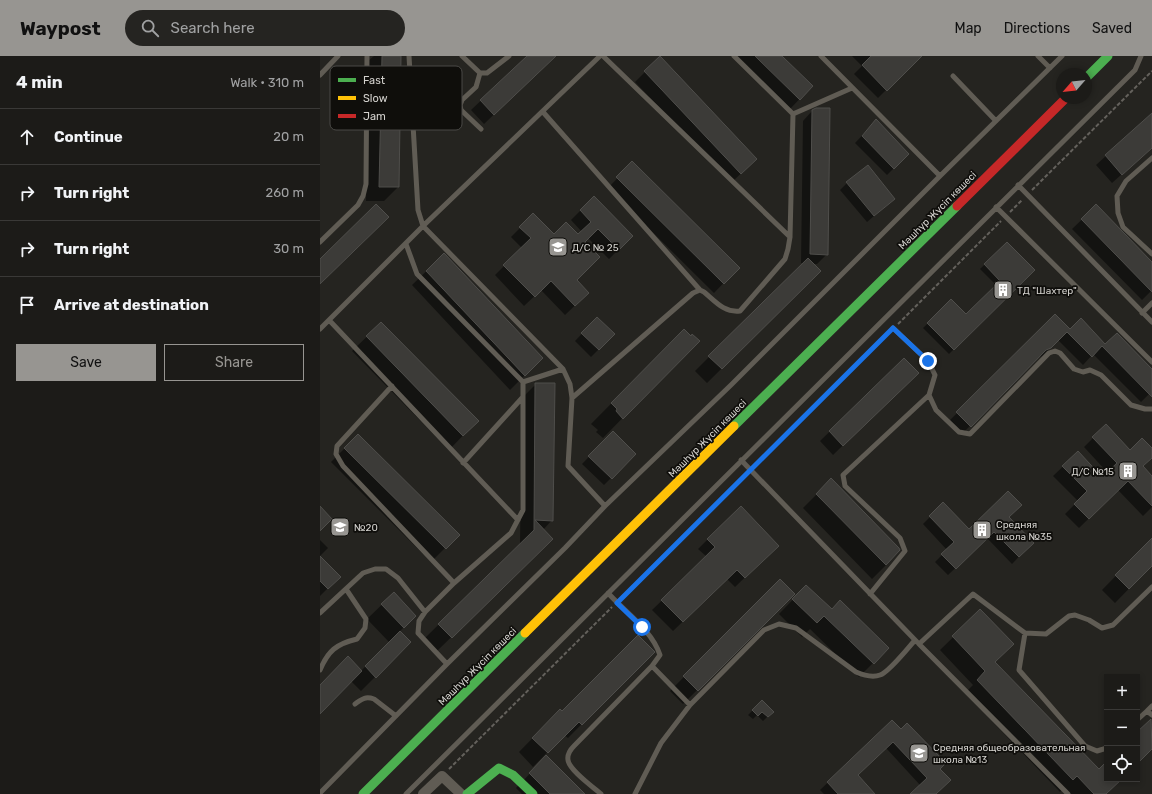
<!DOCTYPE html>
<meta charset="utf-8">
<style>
body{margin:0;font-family:Rubik,sans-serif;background:#252421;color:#f1f3f6}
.controls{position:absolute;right:12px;bottom:12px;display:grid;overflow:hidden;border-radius:0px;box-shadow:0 2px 6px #0003}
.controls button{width:36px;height:36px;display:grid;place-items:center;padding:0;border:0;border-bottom:1px solid #3a3937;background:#1c1b18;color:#f1f3f6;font:20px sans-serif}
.compass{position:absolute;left:736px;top:12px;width:36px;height:36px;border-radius:50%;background:#1c1b18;box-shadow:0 2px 6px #0003;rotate:242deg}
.stop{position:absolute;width:12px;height:12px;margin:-9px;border:3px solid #1a73e8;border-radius:50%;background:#fff}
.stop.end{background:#1a73e8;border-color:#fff;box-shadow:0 1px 4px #0008}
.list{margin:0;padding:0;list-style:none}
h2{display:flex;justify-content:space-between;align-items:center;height:52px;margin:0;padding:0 16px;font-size:17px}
h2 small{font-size:13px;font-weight:400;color:#a0a1a2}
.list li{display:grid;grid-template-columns:26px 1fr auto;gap:12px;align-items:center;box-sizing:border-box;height:56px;padding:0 16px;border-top:1px solid #3a3937}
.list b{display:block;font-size:15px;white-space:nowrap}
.list em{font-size:13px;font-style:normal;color:#a0a1a2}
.actions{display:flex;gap:8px;padding:12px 16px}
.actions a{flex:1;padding:9px 0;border:1px solid #979591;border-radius:0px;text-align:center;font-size:14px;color:#979591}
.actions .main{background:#979591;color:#111}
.icon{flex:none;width:22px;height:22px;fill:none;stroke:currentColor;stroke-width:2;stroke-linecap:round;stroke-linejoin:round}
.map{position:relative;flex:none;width:832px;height:738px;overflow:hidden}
header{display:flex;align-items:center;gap:24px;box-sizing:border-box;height:56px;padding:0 20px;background:#979591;color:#111}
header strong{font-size:19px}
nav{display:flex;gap:22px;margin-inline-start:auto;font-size:14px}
.search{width:280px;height:36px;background:#252421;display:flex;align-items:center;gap:10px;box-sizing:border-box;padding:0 14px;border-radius:22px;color:#a0a1a2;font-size:15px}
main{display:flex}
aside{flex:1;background:#1c1b18}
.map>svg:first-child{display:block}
.shadow{fill:#0007}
.building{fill:#3c3b38;stroke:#4f4e4b}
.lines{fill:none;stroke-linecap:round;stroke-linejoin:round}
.path{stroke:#64615c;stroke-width:2;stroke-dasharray:4 2;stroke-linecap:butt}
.lane{stroke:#605c54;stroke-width:5}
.street{stroke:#605c54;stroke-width:10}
.fast{stroke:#4caf50;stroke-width:9}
.slow{stroke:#ffc107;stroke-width:9}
.jam{stroke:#c62828;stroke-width:9}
.route{stroke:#1a73e8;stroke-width:5}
.labels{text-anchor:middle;stroke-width:3.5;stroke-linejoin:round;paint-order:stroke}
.street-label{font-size:10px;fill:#d4d2ce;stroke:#0f0e0b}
.poi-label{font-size:10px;fill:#d4d2ce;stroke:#0f0e0b;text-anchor:start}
.key{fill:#0f0e0b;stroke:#4a4946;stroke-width:1}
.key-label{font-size:11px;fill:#d4d2ce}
</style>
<header>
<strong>Waypost</strong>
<div class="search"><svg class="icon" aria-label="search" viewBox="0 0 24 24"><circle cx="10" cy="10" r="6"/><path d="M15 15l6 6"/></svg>Search here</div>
<nav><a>Map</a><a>Directions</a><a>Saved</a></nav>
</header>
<main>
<aside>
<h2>4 min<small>Walk · 310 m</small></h2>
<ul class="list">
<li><svg class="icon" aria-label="ahead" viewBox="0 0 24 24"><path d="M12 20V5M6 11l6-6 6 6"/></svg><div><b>Continue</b></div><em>20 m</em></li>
<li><svg class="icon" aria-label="right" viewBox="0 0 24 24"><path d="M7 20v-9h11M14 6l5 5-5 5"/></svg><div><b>Turn right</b></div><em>260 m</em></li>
<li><svg class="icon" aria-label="right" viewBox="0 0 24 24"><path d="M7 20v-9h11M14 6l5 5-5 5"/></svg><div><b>Turn right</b></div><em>30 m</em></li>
<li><svg class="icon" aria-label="arrive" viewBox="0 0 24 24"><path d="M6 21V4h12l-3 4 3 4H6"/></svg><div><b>Arrive at destination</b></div></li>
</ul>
<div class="actions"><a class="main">Save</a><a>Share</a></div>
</aside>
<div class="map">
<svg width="832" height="738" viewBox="0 0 832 738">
<rect width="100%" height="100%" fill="#252420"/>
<path class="shadow" d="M54,0H80L78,131L64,145H46L48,5Z
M208,0H235L164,68L151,54Z
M416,0H461L492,30L470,53Z
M532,0H600L558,42L534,18L542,10Z
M339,2L436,103L411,127L315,26Z
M492,55L507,198L497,208H492L500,215L387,327L375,315L483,207H481L483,65Z
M832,58V91L792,127L776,109Z
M556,65L588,98L567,119L535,87Z
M312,107L418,212L394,237L288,132Z
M527,127L574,143L547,166L520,134Z
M274,141L312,180L289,203L268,182L264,186L255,224L268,237L245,259L221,234L204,250L175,219L202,192L191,181L213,159L234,180H258L262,176L251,164Z
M776,150L832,207V234L822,244L752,173Z
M687,187L713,214L629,298L603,272L631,245L646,260L677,230L660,213Z
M124,198L208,316L190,334L92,229Z
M735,260L750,275L785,289L832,315V335L821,346L773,298L763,309L738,284L722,300L717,302L642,378L629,365Z
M277,262L294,278L271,301L255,285Z
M61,267L157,365L129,394L32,295Z
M364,274L371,281L378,285L283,382L276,376L278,374L271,368Z
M584,303L597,317L513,399L500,385Z
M216,328L232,464L223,474L232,483L117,595L105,582L200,488L202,342Z
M293,376L315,398L284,429L262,408Z
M38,379L138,479L111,506L11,406Z
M773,382L810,395L832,394V400L822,410L832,421V451L823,460L798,434L759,472L745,458L758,445L733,420L758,396L782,422L788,417L764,391Z
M511,424L566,509L552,523L483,452Z
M623,448L649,474L687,462L712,487L692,508L667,482L628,519L615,506L627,494L603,468Z
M388,483L448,499L415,531L407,523L353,575L332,554L387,501L378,493Z
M832,483V509L795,547L782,534Z
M0,484L8,492L0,500Z
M0,501L19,521L0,540Z
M460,524L474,538L363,648L350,635Z
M486,530L511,554L568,592L539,621L490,573L482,581L459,558Z
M74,537L95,560L79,576L90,586L41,635L31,625L0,656V630L41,615L69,586L47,563Z
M660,555L674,606L779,715L787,707V723H801L785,738H749L744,732L740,736L645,637L653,629L620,594Z
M333,596L248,682L244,679L213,711L199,696L240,654L242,656Z
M442,645L452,656L443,665L437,659L433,663L428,659Z
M572,665L619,713L615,738H591L600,729L566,692L536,719L554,738H504L500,734Z
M828,666L832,670V692L817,707V677Z
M226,701L264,738H202L196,732Z"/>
<path class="building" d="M62,0H81L79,131H59Z
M207,0H236L174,59L160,44Z
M340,0L437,103L421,118L324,15Z
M435,0H462L493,30L480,44Z
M551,0H602L567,35L542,9Z
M496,52H510L508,199L490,198L492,54Z
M832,57V92L802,119L785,99Z
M556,63L589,98L574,113L542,80Z
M312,105L420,212L404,228L296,121Z
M548,109L575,143L554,160L526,126Z
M274,140L313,180L299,194L278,173L265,186L280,201L257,224L269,237L255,250L231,225L215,241L183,209L211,182L199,171L213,157L234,178L246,166L258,178L271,166L260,154Z
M56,148L69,161L0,228V203Z
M776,148L832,206V236L761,163Z
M687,186L715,214L634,294L607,267L631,243L646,258L680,225L664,208Z
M124,197L223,302L205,320L106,215Z
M488,202L501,215L402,313L388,300Z
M735,258L750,273L761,262L785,288L797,277L832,313V341L782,290L772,301L747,276L731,292L726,294L651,371L636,356Z
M277,261L295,278L279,294L261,277Z
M61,266L159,365L143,380L46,280Z
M364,273L371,280L372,278L380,285L303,363L296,355L297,353L291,347Z
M584,302L599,317L523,390L509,375Z
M215,327H235L233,465L215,464L233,483L132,582L118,568L214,474Z
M786,368L810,394L822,382L832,392V402L823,410L832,420V450L808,425L769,463L754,448L767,435L742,410L758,395L782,421L797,407L772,381Z
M293,375L316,398L292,423L268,400Z
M38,378L140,479L126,493L24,392Z
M511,422L579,492L580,494L566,509L496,438Z
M688,435L702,449L689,461L714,487L699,501L674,476L636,513L621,498L634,486L609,460L623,446L649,473Z
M0,450L12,463L0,475Z
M421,450L459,490L425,522L417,514L363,566L341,544L395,491L387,483Z
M832,482V510L809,533L795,519Z
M0,500L21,521L8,533L0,525Z
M460,523L475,538L378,635L363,620Z
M486,529L512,553L520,544L569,592L554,608L504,560L497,567L472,543Z
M74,536L96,560L84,572L61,548Z
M660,553L694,588L675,606L779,713L787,705V723H802L786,738H774L757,720L753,724L657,624L665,615L632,580Z
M80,575L91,586L56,622L45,610Z
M318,579L335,596L262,669L259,666L228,697L212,682L240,653L242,655Z
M28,600L42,615L0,658V629Z
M442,644L454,656L448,661L442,656L438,660L432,654Z
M831,663L832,693L817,708V676Z
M572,664L581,673L587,667L626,707L620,713L631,724L616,738H590L607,722L573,686L538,719L555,738H518L507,726Z
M226,699L265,738H230L209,717Z"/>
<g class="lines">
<path class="path" d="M712,134L832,15
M690,156L702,144
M578,268L681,165
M436,409L569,276
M302,541L426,419
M129,713L292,551"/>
<path class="lane" d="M89,0L98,154L103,170L243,313L250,328L252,342L248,410L285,450
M142,0L160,17H167L189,0
M283,0L470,181
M414,0L473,58L532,32
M501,0L620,120
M718,0L730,12
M160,17L156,31L142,44L140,49L141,54L161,73
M0,19L18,0
M633,20L676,65
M223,56L380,234
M832,102L806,125L797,140L798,157L803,171L832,198
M698,129L832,266
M676,151L832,306
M0,186L38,149L43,140L46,128L47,0
M86,188L97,218L203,326V454L191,477L134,527L105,556L99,565L98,577L127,608
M822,257L832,247
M9,264L198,464
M573,272L608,305L615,319L609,339L616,354L639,376L650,378L729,297L735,295L740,297L754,313L763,316L770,314L781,319L811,349L825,353H832
M0,273L103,170L280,0
M203,326L243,313
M72,330L17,390L16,398L23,410L134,527
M252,342L373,237L380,234L384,236C395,245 404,257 420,255L465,203L468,193L470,181L473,58
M421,404L597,586
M143,407L202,342
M288,537C305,556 332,574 340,599L332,610L370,649
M550,538L585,495L580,482L525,430L523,419L609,339
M0,557L43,517L55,513H66L78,522L105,556
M705,577L699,614L765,690L777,695L787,692
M0,614C8,595 16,588 37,583L45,572L46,563L26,533
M35,648C42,643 45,640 54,643L76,660
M832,650L827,655L832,659
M817,664L827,655
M0,737L127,608L245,492L285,450L411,329L620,120L742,0
M86,738L815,14L821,0
M281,738C273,731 249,714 248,704C247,698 250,694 254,690L332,610
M315,738L341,687L370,649L444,574L459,568L476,572L536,616C543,619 552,622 560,619C569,616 588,592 595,584
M748,738L599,588L653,538L705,577L726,578L749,560L755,559L769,564L782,572L793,569L832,531"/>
<path class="street" d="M103,738L122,720L141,738"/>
<path class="fast" d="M766,22L788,0
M414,370L637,150
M43,738L205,577
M147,738L179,712L193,719L213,738"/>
<path class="slow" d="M205,577L414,370"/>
<path class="jam" d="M637,150L746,42"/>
</g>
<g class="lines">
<path class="route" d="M322,571L297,547L573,272L608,305"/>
</g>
<defs>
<g id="school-square" transform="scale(1)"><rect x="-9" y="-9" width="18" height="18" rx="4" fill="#979591" stroke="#0f0e0b"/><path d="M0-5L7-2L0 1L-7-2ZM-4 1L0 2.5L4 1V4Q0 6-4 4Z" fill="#fff"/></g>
<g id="building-square" transform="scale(1)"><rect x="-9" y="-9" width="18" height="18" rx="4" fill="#979591" stroke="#0f0e0b"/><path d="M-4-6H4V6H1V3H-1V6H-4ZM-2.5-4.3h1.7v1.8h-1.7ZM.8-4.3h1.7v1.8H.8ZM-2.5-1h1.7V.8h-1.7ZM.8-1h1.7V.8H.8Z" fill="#fff"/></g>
</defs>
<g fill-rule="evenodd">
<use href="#school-square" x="238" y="191"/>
<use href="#building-square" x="683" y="234"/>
<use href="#building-square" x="808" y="415"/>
<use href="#school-square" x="20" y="471"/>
<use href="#building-square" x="662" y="474"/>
<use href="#school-square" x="599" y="697"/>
</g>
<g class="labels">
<g class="street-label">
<text transform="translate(617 154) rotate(-45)" y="4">Мәшһүр Жүсіп көшесі</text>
<text transform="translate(387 382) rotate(-45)" y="4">Мәшһүр Жүсіп көшесі</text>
<text transform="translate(157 610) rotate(-45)" y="4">Мәшһүр Жүсіп көшесі</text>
</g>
<g class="poi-label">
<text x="252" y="195">Д/С № 25</text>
<text x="697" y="238">ТД "Шахтер"</text>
<text x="794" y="419" text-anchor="end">Д/С №15</text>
<text x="676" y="472">Средняя<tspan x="676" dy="12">школа №35</tspan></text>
<text x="34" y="475">№20</text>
<text x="613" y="695">Средняя общеобразовательная<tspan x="613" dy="12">школа №13</tspan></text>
</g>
</g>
<rect x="10" y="10" width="132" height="64" rx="6" class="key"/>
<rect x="18" y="22" width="18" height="4" fill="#4caf50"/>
<rect x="18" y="40" width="18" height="4" fill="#ffc107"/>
<rect x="18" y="58" width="18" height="4" fill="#c62828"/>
<g class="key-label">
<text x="43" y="28">Fast</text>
<text x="43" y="46">Slow</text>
<text x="43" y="64">Jam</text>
</g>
</svg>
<div class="controls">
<button>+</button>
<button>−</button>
<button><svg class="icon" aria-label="locate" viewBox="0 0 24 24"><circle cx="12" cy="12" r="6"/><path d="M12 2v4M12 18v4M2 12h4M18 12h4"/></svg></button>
</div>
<svg class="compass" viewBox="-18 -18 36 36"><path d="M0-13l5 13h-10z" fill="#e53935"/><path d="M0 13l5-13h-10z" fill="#a0a1a2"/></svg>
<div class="stop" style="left:322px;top:571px"></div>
<div class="stop end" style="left:608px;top:305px"></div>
</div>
</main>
